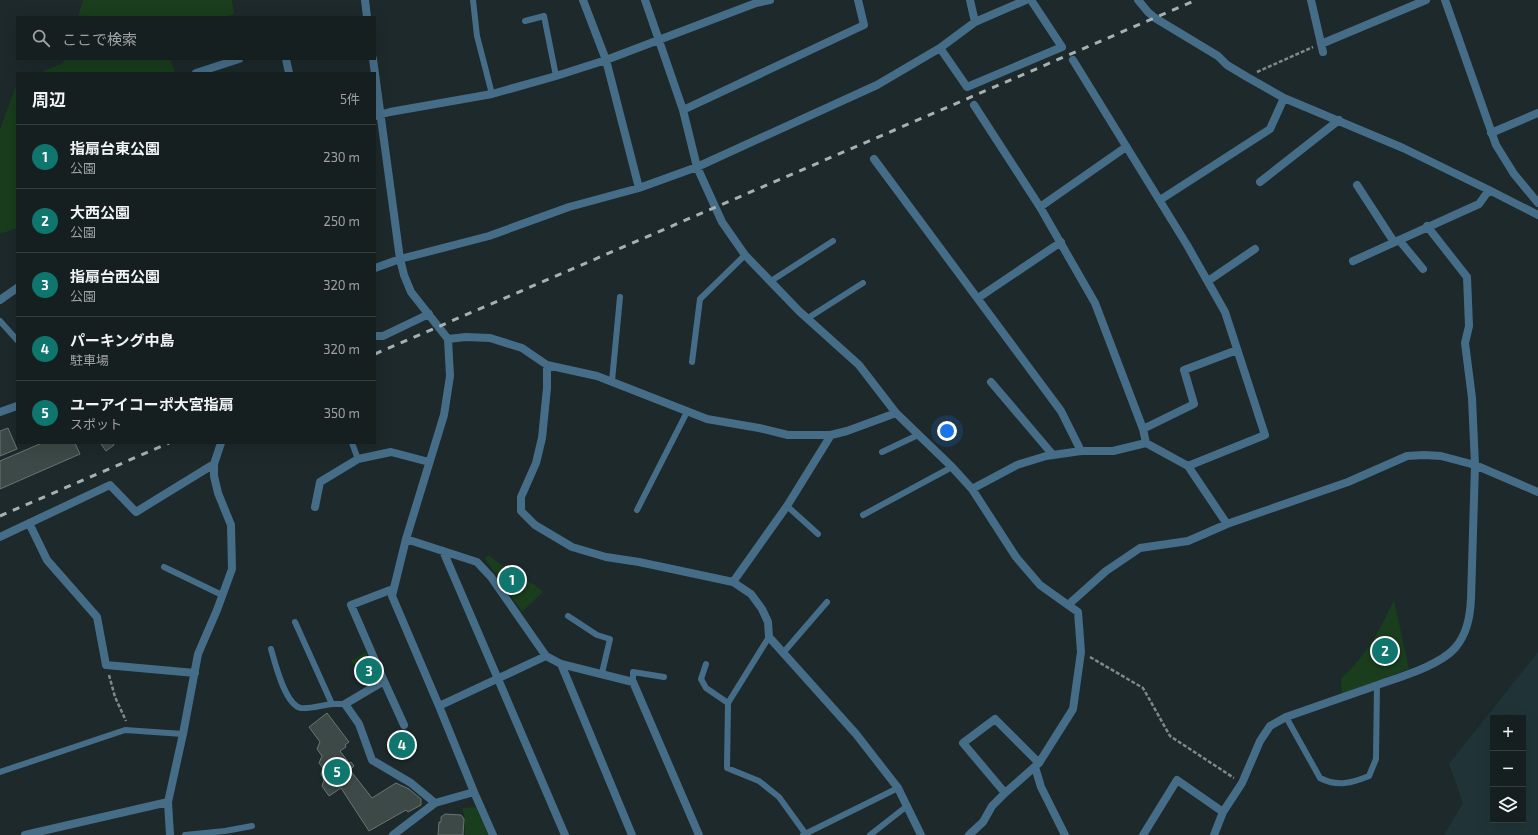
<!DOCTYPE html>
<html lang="ja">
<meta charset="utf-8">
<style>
body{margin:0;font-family:"Exo 2","Noto Sans JP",sans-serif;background:#1f2729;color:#f1f3f6}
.controls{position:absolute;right:12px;bottom:12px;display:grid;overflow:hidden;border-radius:0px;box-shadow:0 4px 16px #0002}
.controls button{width:36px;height:36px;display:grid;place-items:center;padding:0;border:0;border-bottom:1px solid #353d3e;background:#161f20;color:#f1f3f6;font:20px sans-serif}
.you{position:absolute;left:947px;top:431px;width:14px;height:14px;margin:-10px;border:3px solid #fff;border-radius:50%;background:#1a73e8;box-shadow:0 0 0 6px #1a73e833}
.badge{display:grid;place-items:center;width:26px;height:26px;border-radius:50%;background:#0f766e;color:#fff;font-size:13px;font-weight:700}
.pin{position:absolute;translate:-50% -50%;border:2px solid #fff;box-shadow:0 1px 4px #0006}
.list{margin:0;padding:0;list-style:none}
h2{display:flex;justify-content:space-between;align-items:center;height:52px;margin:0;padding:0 16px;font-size:17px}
h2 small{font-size:13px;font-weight:400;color:#9ea2a5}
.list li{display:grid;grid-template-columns:26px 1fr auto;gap:12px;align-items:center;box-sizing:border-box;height:64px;padding:0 16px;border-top:1px solid #353d3e}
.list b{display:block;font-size:15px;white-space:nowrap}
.list p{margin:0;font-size:13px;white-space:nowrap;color:#9ea2a5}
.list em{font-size:13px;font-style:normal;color:#9ea2a5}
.icon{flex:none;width:22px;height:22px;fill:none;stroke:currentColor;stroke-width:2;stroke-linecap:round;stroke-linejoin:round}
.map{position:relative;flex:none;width:1538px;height:835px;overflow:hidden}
.search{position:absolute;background:#161f20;box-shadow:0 4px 16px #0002;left:16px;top:16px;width:360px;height:44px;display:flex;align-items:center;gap:10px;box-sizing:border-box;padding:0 14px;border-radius:0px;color:#9ea2a5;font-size:15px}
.panel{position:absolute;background:#161f20;box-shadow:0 4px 16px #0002;left:16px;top:72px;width:360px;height:372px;border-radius:0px}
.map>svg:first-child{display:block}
.built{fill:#203437;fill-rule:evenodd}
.green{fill:#193d1d}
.building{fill:#3d4946;stroke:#697572}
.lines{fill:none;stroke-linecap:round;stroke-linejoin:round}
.path{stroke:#7f898a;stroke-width:2.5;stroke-dasharray:4 2;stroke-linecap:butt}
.service{stroke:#466d87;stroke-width:6}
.minor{stroke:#466d87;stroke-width:8}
.rail{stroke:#a7b0b2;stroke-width:3;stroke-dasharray:7 7;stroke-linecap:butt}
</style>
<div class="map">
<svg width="1538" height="835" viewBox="0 0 1538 835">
<rect width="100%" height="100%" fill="#1d292b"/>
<path class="built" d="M1538,652V835H1444L1463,803L1449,764ZM1493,718H1523V820H1493Z"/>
<path class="green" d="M83,0H232L234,14L225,17H78Z
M64,59H170L175,73H39L63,63Z
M17,83V228L0,234V129Z
M488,555L514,574L535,585L543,592L522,612L485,559Z
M1394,600L1409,669L1342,694L1341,678C1366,657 1380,629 1394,600Z
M366,652L380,680L377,682L351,661Z
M476,807L488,835H465L464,815L462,808Z"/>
<path class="building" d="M8,428L17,449L0,456V431Z
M42,443H75L80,454L0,489V461Z
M103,443H113L114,445L106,451L101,444Z
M327,713L349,742L345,745L346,747L340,751L349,763L351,762L354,766L350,770L372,798L396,783L409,789L421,799V805L408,812L406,810L369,831L341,788L329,796L322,786L324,780L321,774L323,768L319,763L322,756L317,749L320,742L309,727Z
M445,814L461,815L464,819L463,835H438L439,822H441V817Z"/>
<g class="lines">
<path class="path" d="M1257,72L1313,47
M1090,657L1143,688L1170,736L1234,778
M109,675L115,697L126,721"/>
<path class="service" d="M473,0L477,36L492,94
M525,21L544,16L556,76
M771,281L833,241
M808,318L863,283
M0,321L17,340
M692,362L700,299L745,255
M612,381L620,297
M352,443L358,459
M882,452L918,435
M787,506L818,534
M637,510L687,412
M863,515L952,467
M164,567L222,595
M568,616L597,635L610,639L602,673
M295,622L332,704H345
M271,649C275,663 285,705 301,708C308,709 324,705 332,704
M783,653L827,602
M706,664L701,679L706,688L728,703L727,768L759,781L779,797L805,833
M633,682V672L664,677
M728,703L769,637
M1286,717L1320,778C1337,787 1352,783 1369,776L1376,759L1377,685
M0,772L125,730L183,734
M185,835L225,831L252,826
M803,835L898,788
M870,835L907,806"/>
<path class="minor" d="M365,0L367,17
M583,0L606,60L639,188
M645,0L683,110L697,167L722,222L745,255L799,311L859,365L896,413L952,467L972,489L1016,557L1040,585L1068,605
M970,0L975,22
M1138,0L1148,12L1155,18L1218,56L1227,65L1247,77L1284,98L1403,148L1489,190L1538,215
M1311,0L1323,52
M1445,0L1496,145L1514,174L1538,203
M1321,44L1426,0
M940,48L967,87L1062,47L1031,0
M286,59L289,73
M373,59L400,259L404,275L411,292L448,339L450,376L444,415L406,539L392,596L439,706L474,792L493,835
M1073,60L1187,245L1225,312L1265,435L1188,466
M196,73L239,59
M974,105L1040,207L1095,303L1143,429L1146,443
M683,110L864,25L858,0
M375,116L390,112L492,94L556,76L606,60L756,3L770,0
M1491,133L1538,113
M874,159L1061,411L1081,451
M1260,182L1339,120
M1357,185L1394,242
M1160,200L1270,129L1284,98
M1040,207L1126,147
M1399,240L1423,269
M1353,261L1479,204L1489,190
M375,268L400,259L489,236L569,207L639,188L697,167L877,85L940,48L975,22L1026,0
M1208,281L1255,249
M978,298L1061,242
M0,300L17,288
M375,336H383L429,314
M448,339L466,337L490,338L522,348L547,365L597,376L707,419L759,428L788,435H831L847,431L896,413
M547,365V388L542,438L536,463L521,497V511L535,525L572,547L606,557L639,562L733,582L751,594L762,609L768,622L769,637L856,734L898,788L921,835
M991,382L1053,455
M0,412L17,406
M1143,429L1194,404L1184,370L1237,350
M972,489L1017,465L1046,456L1081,451H1113L1146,443L1188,466L1227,524
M315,507L320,482L358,459L391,452L429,462
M29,523L47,560L97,617L106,665L195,673
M0,537L110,485L136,512L214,464
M406,539L477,562L491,577L546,656
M443,551L565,835
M733,582L787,506L831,435
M393,589L351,605L384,681L345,704L359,724L372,760L411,783L435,803L474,792
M561,664L632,835
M384,681L404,725
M439,706L546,656L561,664L633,682L699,835
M1035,767L1041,787L1065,835
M1005,793L963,743L995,719L1039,763
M25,835L168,802
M170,835L168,802L183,734L198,654L217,610L232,569L231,525L218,493L214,476V464L221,443
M393,835L435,803
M969,835L983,822L992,806L1005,793L1039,763L1073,709L1081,652L1078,612L1068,605L1106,571L1140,548L1188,541L1227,524L1348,482L1407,456L1424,455L1441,456L1475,465L1538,492
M1143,835L1177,780L1223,812
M1214,835L1223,812L1242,783L1260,741L1270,726L1286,717C1315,707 1344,697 1372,687C1396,678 1438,667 1455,648C1467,634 1470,617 1471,599L1475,465L1472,398L1465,343L1469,326L1467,277L1427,226"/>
<path class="rail" d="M375,354L1196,0
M0,516L169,443"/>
</g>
</svg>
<div class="controls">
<button>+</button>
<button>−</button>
<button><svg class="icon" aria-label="layers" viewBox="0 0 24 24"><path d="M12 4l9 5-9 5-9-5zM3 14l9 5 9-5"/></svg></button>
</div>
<div class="you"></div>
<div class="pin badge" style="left:512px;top:580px">1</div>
<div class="pin badge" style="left:1385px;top:651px">2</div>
<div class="pin badge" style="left:369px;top:671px">3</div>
<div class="pin badge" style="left:402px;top:745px">4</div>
<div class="pin badge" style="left:337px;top:772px">5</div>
<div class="search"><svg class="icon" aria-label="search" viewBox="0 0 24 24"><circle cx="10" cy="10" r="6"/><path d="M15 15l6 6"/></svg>ここで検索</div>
<section class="panel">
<h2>周辺<small>5件</small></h2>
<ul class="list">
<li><span class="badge">1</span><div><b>指扇台東公園</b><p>公園</p></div><em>230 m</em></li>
<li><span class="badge">2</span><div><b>大西公園</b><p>公園</p></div><em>250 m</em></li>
<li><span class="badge">3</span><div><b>指扇台西公園</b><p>公園</p></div><em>320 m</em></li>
<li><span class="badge">4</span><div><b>パーキング中島</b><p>駐車場</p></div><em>320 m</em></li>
<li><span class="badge">5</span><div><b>ユーアイコーポ大宮指扇</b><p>スポット</p></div><em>350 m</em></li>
</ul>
</section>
</div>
